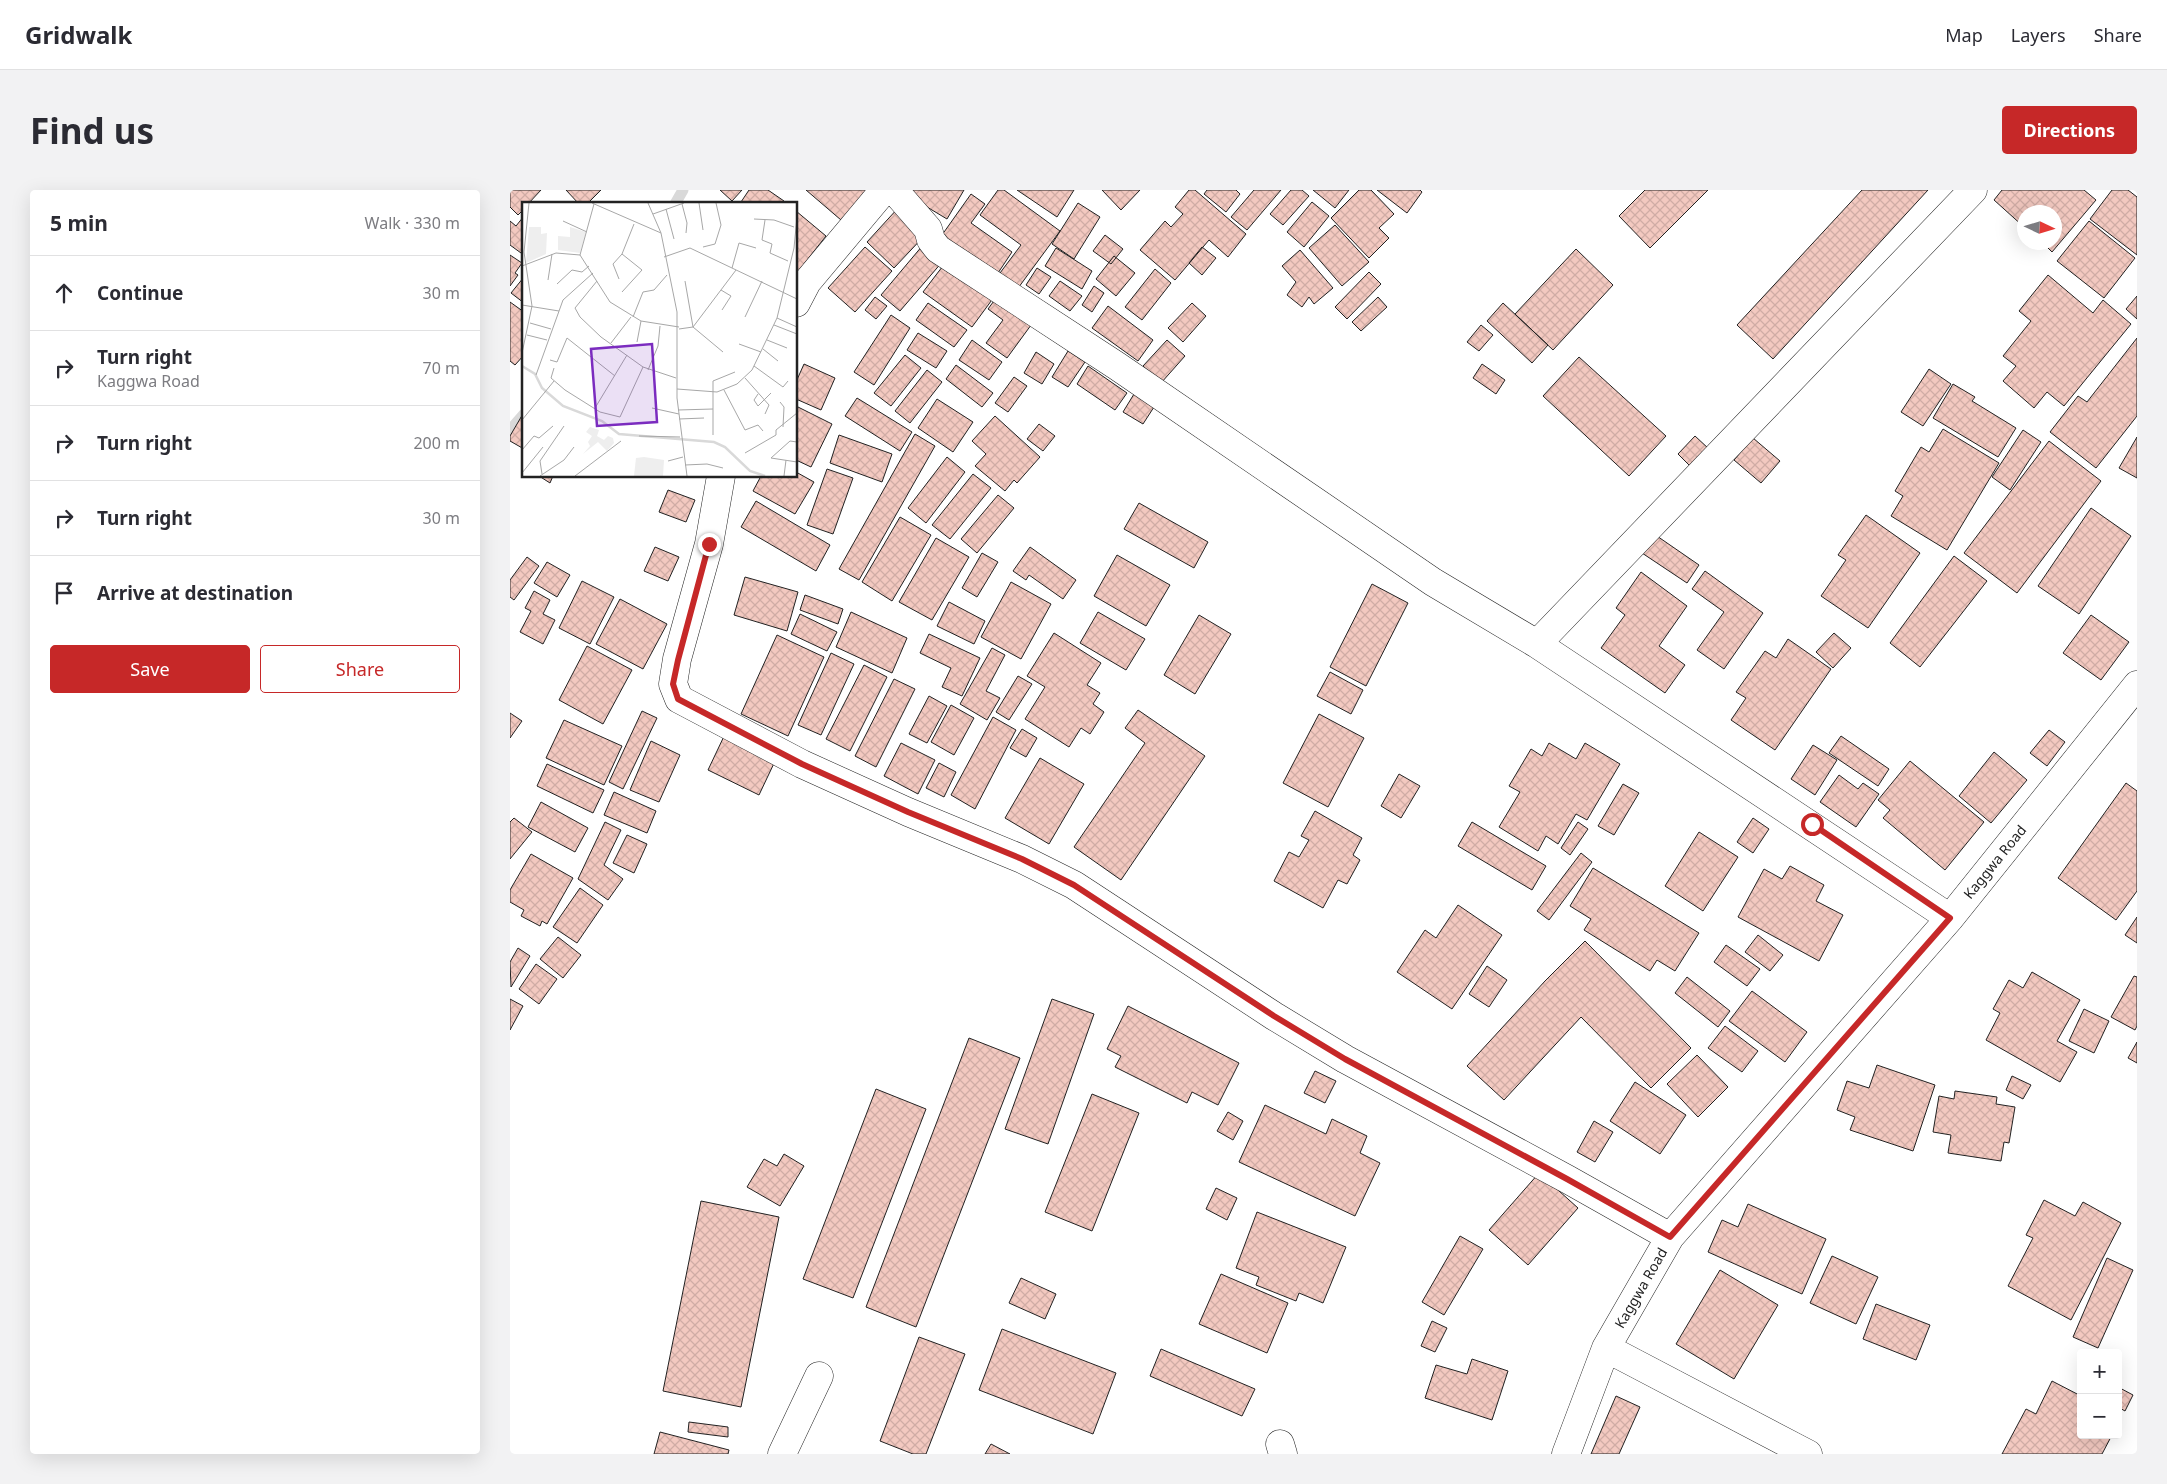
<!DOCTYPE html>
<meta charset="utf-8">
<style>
body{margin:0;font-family:"Noto Sans",sans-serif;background:#f2f2f3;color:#2b2b33}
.controls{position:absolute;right:15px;bottom:15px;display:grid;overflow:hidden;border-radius:5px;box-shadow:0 5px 20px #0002}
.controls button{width:45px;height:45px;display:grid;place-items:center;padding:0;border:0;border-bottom:1px solid #e1e1e2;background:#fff;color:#2b2b33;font:25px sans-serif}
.compass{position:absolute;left:1507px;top:15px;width:45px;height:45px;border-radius:50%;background:#fff;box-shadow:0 5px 20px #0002;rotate:94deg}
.stop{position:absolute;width:15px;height:15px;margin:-11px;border:4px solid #c62828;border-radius:50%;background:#fff}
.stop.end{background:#c62828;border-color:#fff;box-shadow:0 1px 5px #0008}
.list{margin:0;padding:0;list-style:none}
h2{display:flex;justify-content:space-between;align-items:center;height:65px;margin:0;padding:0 20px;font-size:21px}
h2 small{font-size:16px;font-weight:400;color:#7c7c81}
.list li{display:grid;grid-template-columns:32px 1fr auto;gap:15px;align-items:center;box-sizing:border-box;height:75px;padding:0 20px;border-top:1px solid #e1e1e2}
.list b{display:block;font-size:19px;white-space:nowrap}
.list p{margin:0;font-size:16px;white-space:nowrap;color:#7c7c81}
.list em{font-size:16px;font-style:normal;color:#7c7c81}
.actions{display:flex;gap:10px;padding:15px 20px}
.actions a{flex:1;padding:11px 0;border:1px solid #c62828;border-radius:5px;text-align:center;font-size:18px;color:#c62828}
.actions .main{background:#c62828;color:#fff}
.icon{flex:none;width:28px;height:28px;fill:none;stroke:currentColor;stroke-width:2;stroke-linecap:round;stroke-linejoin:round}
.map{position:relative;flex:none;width:1627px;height:1264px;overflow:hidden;border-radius:5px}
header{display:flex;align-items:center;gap:30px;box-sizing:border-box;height:70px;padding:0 25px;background:#fff;border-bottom:1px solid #e1e1e2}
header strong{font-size:24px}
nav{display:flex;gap:28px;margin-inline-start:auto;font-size:18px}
.intro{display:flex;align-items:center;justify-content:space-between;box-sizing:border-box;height:120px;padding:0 30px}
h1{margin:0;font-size:35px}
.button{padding:12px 22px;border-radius:5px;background:#c62828;color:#fff;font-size:18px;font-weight:700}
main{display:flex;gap:30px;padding:0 30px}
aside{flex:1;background:#fff;border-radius:5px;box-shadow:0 5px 20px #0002}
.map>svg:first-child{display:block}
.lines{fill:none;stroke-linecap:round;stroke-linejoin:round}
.stream{stroke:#d9d9d9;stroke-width:11}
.building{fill:url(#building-cross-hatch);stroke:#222}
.minor-casing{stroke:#222;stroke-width:29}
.minor{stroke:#fff;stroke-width:28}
.route{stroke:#c62828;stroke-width:6}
.labels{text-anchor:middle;stroke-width:4;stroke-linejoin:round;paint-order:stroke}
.street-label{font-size:14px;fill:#222;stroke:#fff}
.inset-river{fill:none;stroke:#d9d9d9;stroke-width:2.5}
.inset-road{fill:none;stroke:#a7a7a7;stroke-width:1}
.view{fill:#7b2cbf;fill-opacity:0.15;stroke:#7b2cbf;stroke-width:2.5}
.inset-edge{fill:none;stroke:#222;stroke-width:2.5}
</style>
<header>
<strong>Gridwalk</strong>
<nav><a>Map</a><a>Layers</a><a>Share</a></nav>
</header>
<div class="intro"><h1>Find us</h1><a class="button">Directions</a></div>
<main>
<aside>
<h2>5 min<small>Walk · 330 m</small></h2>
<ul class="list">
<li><svg class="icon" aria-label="ahead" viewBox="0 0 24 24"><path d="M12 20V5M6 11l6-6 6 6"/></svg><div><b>Continue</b></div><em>30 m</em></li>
<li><svg class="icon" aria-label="right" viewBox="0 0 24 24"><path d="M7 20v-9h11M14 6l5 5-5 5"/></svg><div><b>Turn right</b><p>Kaggwa Road</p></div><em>70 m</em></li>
<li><svg class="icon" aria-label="right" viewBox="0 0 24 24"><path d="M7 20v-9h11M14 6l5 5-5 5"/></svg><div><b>Turn right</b></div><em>200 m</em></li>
<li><svg class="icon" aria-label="right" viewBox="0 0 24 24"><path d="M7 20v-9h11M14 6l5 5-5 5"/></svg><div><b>Turn right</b></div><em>30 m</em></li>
<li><svg class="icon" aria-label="arrive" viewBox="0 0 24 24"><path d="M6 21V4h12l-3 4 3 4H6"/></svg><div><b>Arrive at destination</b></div></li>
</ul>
<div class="actions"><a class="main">Save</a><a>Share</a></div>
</aside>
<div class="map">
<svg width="1627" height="1264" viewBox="0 0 1627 1264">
<defs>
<pattern id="building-cross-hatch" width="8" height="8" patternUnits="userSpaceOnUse" patternTransform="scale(1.25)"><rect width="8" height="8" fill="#f3c9c0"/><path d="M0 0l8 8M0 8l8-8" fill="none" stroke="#d0aca5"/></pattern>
</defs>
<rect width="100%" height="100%" fill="#fff"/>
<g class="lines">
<path class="stream" d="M165,14L173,0
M0,240L14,224"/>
</g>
<path class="building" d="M0,0H31L18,14H14V19L8,25L0,17Z
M56,0H91L77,14H69Z
M210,0H232L222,11Z
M239,0H258L274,11L273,14H233L231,12Z
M296,0H357L331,30Z
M400,0H454L437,29L397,5Z
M488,0H494L550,41L503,105L484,91L511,55L470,25Z
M507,0H564L547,27Z
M592,0H630L611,20Z
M679,0H685L736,44L718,67L699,50L665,90L630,60L655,31L661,37L673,24L665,17Z
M697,0H726L730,4L716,22L694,4Z
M744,0H771L737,40L721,27Z
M781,0H792L799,6L773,35L760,24Z
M803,0H839L825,18Z
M849,0H861L884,24L869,38L879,48L859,68L821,28Z
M867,0H910L912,2L897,23Z
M1135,0H1198L1140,58L1109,26Z
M1352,0H1418L1263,169L1227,135Z
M1492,0H1574L1586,10L1542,62L1532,52H1544V22H1514V37L1484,10Z
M1602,0H1618L1627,7V65L1580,29Z
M461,4L475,14L461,33L502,62L482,92L427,52Z
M802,12L819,26L794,57L777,42Z
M568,13L590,27L564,69L542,54Z
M389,17L417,43L384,78L357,52Z
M286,21L316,46L286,84Z
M14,26V59L11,63L0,55V31L6,36Z
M1579,31L1625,68L1594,108L1547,71Z
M825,35L859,72L832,96L799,58Z
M595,45L613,59L601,74L583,61Z
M413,55L433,71L390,121L371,105Z
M355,57L382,81L345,122L318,98Z
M692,57L706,68L692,85L679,73Z
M546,58L582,81L572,99L535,76Z
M1066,59L1103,95L1043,160L1005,124Z
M790,60L823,98L804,114L799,107L792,117L777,105L786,92L772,76Z
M0,65L12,73L5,83L8,85L0,96Z
M604,66L625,83L606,106L586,89Z
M439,68L487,103L462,137L413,102Z
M527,78L541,87L529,104L516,95Z
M645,79L661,93L632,130L615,117Z
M859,82L871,94L837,129L825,117Z
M1538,85L1583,123L1593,110L1621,134L1554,216L1537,202L1524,218L1493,191L1506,176L1493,166L1521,131L1509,121Z
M14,87V113L1,103Z
M550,91L572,106L560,121L539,106Z
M584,96L594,103L582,122L572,115Z
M489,104L524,131L497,168L476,153L493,130L478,119Z
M1627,106V129L1616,119Z
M365,107L377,116L366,129L355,120Z
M868,107L877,117L851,141L842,132Z
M0,112L14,122V165L5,175L0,171Z
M418,113L457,140L444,157L406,130Z
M682,113L696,126L673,152L658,138Z
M993,113L1038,155L1022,173L977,131Z
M598,116L643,150L628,171L582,138Z
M381,125L400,138L364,195L344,182Z
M971,135L983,145L969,161L957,152Z
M408,143L437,161L426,178L397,160Z
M1627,148V226L1586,278L1540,242L1568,206L1577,212Z
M462,150L492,172L479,190L449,170Z
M657,150L675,166L651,193L633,176Z
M558,161L575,172L558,197L542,187Z
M526,162L544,174L532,194L514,183Z
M395,165L411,178L381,216L364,203Z
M1069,167L1156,246L1119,286L1033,206Z
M294,174L325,188L311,220L286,209V192Z
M972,174L995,190L986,204L963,188Z
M446,175L483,203L472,217L436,189Z
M578,176L617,203L605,220L567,194Z
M1419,179L1441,194L1413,236L1391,222Z
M417,180L432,192L400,233L385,221Z
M504,187L517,196L498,222L485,213Z
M1443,194L1465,207L1462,211L1506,238L1488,267L1423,228Z
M624,204L644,217L633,234L613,222Z
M347,208L402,242L390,261L335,226Z
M427,209L463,232L443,262L408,238Z
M286,216L322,234L301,277L286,270Z
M14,222V259L0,251V246Z
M485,226L530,267L507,293L504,290L495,301L465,276L476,264L462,251Z
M529,234L545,246L533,261L517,249Z
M1433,239L1489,273L1437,360L1381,326L1393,306L1385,301L1411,257L1419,262Z
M1513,240L1531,252L1500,300L1482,287Z
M405,244L425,256L349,390L329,379Z
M329,245L382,264L372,292L320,273Z
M1185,246L1199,259L1181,277L1168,264Z
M1627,247V288L1609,278Z
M1243,248L1270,271L1251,293L1224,270Z
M1539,251L1591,291L1507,403L1454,363Z
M437,267L455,282L416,333L398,318Z
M317,279L343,288L323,344L297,335Z
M286,282L304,292L285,324L243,301L251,286H286Z
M463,284L481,298L440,349L422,335Z
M29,286H43L40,293Z
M158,300L185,310L176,332L149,322Z
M488,305L504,318L467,363L451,349Z
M246,311L320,355L306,381L231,337Z
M629,313L698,352L684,378L614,339Z
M1581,318L1621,346L1569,424L1528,396Z
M1356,325L1410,363L1358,438L1311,406L1336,370L1328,365Z
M390,327L421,345L382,411L352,392Z
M1144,344L1189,375L1177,393L1132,363Z
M426,348L459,367L422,430L389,412Z
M145,357L169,367L158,391L134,381Z
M520,357L566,390L553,409L519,385L516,390L503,381Z
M472,363L488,372L467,407L452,398Z
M607,365L660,395L636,436L584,406Z
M1444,366L1477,391L1410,477L1380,453Z
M17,367L29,376L4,410L0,407V390Z
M37,372L60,385L47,407L24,393Z
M1195,381L1253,423L1214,479L1187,460L1214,422L1182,399Z
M1131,382L1177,416L1149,456L1175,475L1155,503L1091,458L1115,425L1106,418Z
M235,387L288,402L277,441L224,425Z
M72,391L104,407L80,454L49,438Z
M501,392L541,414L511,469L471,447Z
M862,394L898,413L856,496L820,477Z
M24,401L40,410L33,424L45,430L33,454L10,442L21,421L15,418Z
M295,405L333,419L328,434L290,420Z
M110,409L157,434L133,479L86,454Z
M439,412L475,431L464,454L427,436Z
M341,422L397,448L382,483L326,457Z
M588,422L635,449L616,480L570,453Z
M290,424L327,442L317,461L281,444Z
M689,425L721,444L685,504L654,485Z
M1581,425L1619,452L1591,490L1553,463Z
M544,443L591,473L577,495L590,503L583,514L594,522L580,544L571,538L559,557L515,529L535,497L517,486Z
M1324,443L1341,458L1323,478L1306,462Z
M419,444L470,468L452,506L432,497L441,478L410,463Z
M267,445L314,467L278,546L231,524Z
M1278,449L1321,479L1265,560L1221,530L1236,508L1226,502L1255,461L1266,468Z
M77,456L122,480L93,534L49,510Z
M482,458L495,465L476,501L490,508L477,530L450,514Z
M321,463L344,474L311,545L288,535Z
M354,475L377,487L340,561L316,549Z
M820,482L853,500L841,524L807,506Z
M508,486L522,494L499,530L486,522Z
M384,489L405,499L366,577L345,566Z
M419,506L437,516L417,553L399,544Z
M441,515L464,528L444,565L421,552Z
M628,520L695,566L611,690L564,657L635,553L615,538Z
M132,521L147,528L113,599L99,592Z
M0,523L12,531L0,548Z
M809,524L854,548L818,617L773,593Z
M483,527L506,540L465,619L441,605Z
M54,530L112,556L94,595L36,568Z
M512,539L527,548L516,567L500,558Z
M1539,540L1555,552L1537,576L1520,563Z
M216,542L267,567L249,605L198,580Z
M1331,546L1379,579L1368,596L1319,563Z
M141,551L170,565L149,612L120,600Z
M391,553L425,570L408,604L374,586Z
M1039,553L1066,569L1075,553L1110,574L1077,630L1066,624L1048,654L1036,646L1028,661L989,637L1010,602L999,596L1021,559L1032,566Z
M1303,555L1327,570L1305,605L1281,589Z
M1484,562L1517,590L1481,633L1449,606Z
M530,568L574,594L539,654L495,628Z
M1400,571L1474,632L1435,680L1373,628L1380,620L1368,610Z
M429,573L446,582L434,607L416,598Z
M37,574L94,600L83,623L27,596Z
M889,584L910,596L891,628L871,616Z
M1329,585L1348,599L1353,593L1369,604L1346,637L1310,612Z
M1616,593L1627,601V701L1606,730L1548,688Z
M1113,594L1129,603L1104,645L1088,636Z
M104,602L146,621L137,643L94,625Z
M31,612L78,638L65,662L18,637Z
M805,621L852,648L843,665L850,670L837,694L828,690L813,718L764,691L779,662L789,667L799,650L791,646Z
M4,628L22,642L0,669V632Z
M1243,628L1259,639L1243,663L1227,652Z
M95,632L111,640L94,675L113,689L98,710L68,689Z
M962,632L1036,676L1022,700L948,656Z
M1068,632L1078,639L1060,665L1051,658Z
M1189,642L1228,667L1193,721L1155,696Z
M117,645L137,654L124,683L103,673Z
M1071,663L1082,672L1039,730L1027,721Z
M21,664L63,688L37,734L32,731L30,736L11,726L14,720L0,712V700Z
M1280,676L1314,695L1306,711L1333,725L1309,771L1228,727L1254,679L1272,689Z
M1083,678L1189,743L1165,781L1147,770L1140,781L1074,740L1081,729L1060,716Z
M70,698L93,715L67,753L43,737Z
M948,715L992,745L942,819L887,782L915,740L926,748Z
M1627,727V753L1615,745Z
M1248,745L1273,765L1260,781L1235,762Z
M48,747L71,765L53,788L30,769Z
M1075,751L1181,858L1141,898L1071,827L994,910L957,876L1035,791Z
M1216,755L1250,779L1237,796L1204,772Z
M8,758L20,766L1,797L0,772Z
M26,774L47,789L29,814L9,799Z
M977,776L997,790L979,817L959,804Z
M1522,782L1570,810L1547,851L1567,862L1550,892L1476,850L1490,823L1483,819L1499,790L1513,798Z
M1624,786L1627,787V836L1625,840L1601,827Z
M1177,787L1220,821L1208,837L1165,803Z
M1242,801L1297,842L1275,872L1219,831Z
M0,809L13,816L0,840Z
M542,809L584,824L538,954L495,939Z
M618,816L729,873L708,915L682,902L677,913L605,877L611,866L597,859Z
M1574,819L1599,831L1584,863L1559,851Z
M1215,836L1248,861L1232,882L1198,858Z
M459,848L510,868L406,1137L356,1117Z
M1627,852V873L1618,868Z
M1187,865L1218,897L1188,927L1157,894Z
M1367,875L1425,895L1403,961L1340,940L1345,927L1327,920L1337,891L1359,898Z
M805,881L826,891L815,913L794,903Z
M1502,886L1521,895L1513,909L1496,900Z
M1125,892L1176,925L1150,964L1100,931Z
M366,899L416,919L343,1108L293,1089Z
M1445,901L1487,907L1486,914L1505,917L1499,953L1494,952L1491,971L1438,963L1441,945L1423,942L1429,906L1444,909Z
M582,904L629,923L582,1041L535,1022Z
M755,915L816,944L822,929L857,946L850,963L870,973L845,1026L729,972Z
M718,922L733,931L723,950L707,941Z
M1084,931L1103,942L1085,972L1067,962Z
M274,964L294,976L270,1016L237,997L254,969L267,976Z
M1029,983L1068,1018L1018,1075L979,1040Z
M706,998L727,1008L717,1030L696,1019Z
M1534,1010L1565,1026L1573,1012L1611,1033L1561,1130L1498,1096L1523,1048L1516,1045Z
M191,1011L269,1027L231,1217L153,1201Z
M1238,1014L1316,1049L1292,1104L1198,1062L1212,1030L1228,1037Z
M747,1022L836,1057L813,1113L789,1103L786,1111L746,1095L749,1087L726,1078Z
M950,1046L973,1059L934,1125L912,1112Z
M1322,1066L1368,1087L1346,1134L1300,1113Z
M1597,1068L1623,1080L1588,1158L1563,1147Z
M1210,1080L1268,1115L1224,1189L1166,1154Z
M711,1084L778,1113L757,1163L689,1134Z
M511,1088L546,1104L535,1129L499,1113Z
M1366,1114L1420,1135L1406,1170L1353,1149Z
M922,1131L937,1138L925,1162L911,1156Z
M492,1139L606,1183L583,1244L469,1200Z
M409,1147L455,1164L416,1264H403L370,1251Z
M651,1159L745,1199L732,1226L640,1186Z
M962,1169L998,1181L982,1230L915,1208L926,1175L957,1184Z
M1542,1191L1571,1206V1245H1602L1592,1264H1492L1516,1219L1526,1224Z
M1608,1197L1623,1205L1615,1221L1608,1217Z
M1106,1206L1130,1217L1109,1264H1081Z
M179,1232L218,1237V1247L178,1242Z
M150,1242L219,1260L218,1264H144Z
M481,1254L500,1264H475Z"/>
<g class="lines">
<g class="minor-casing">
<path id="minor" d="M384,0L418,39L421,50L428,59L607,176L923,392L1027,454L1440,728
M286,113L297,92L374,0
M211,286L199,354L167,469L163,494L169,509L292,574L398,622L512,669L564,695L764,826L835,869L1057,989L1160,1047
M1027,454L1463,0
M1096,1158L1298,1264
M770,1254L773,1264
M272,1264L309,1186
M1056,1264L1096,1158L1160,1047L1440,728L1627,495"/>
</g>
<use href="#minor" class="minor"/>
</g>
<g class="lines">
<path class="route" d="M199,354L168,470L163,494L168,509L292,574L398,622L512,669L564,695L764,826L835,869L1057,989L1160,1047L1440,728L1302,634"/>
</g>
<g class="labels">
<g class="street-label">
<text transform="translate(1485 672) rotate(-51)" y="5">Kaggwa Road</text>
<text transform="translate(1131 1098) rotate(-60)" y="5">Kaggwa Road</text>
</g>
</g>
<g transform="translate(12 12)">
<rect width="275" height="275" fill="#fff"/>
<path d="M68,225L77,228L75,234L82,238L86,234L91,236L92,241L85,249L76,240L61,252L68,244L66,240L70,234L64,230Z" fill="#eee"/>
<path d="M48,25L64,30L58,51L36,48V34L48,35Z" fill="#eee"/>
<path d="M7,25H19V32L25,31L24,52L4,61Z" fill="#eee"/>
<path d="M122,255L142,258L141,274H112L114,256Z" fill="#eee"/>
<path class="inset-river" d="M0,164L13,172L20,186L41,204L80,219L97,232L192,240L203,245L228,269L243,274"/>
<path class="inset-road" d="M70,1L139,31M126,1L139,31L155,110V196L165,274M177,1L181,28M160,2L165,21L164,31M144,7L152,37M131,12L162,1M232,17L252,18L272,25M243,18L240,38L250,42L248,51L266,59M41,19L65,30M181,45L193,42L199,23L194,1M58,53L88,100L119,119L157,125M58,53L72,2M142,55L168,46L275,97M0,64L34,51L58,53M210,66L217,41L234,46M97,77L91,62L100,52L112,22M26,78L30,52M75,79L53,106L58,115L79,135L121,165L154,176M163,79L171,125L201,150M35,82L50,68L60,70L67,64M199,88L209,94L200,108M100,90L120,68L100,52M0,103L37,109M111,115L121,90L132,88L145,73M223,115L240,79M255,116L275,125M8,121L29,127M252,123L275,132M157,127L171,125L214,68M5,133L25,138M245,138L265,146M115,140L119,119M89,141L109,115M217,142L239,150M241,147L256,159M0,151L10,104L2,50L7,1M28,158L35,160L45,136L93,174M232,164L261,185L266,179M32,166L29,176L43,188L78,210L98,215L121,165M126,168L136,144L138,124M14,173L41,98L71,71M223,176L247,203L243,212M155,187L195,190L215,182L230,168L255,116L272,46L275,15M202,188L223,228L236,223L241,229M236,192L232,198L236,204L249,191M258,200L262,205L261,225M73,206L105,153M130,206L157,212M156,208L191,207M157,217L182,216M0,218L32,179M191,233V179L213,170M117,234L158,235M275,240L268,239L249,256L275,260M0,248L12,234L17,236L31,224M223,251L254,233V228L275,211M146,259L161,255M163,263L185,262L201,266M0,271L21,245M20,272L18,259L42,224M18,274L42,258L52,245M53,274L99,239M262,274L264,258"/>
<path class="view" d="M130,142L135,220L75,224L69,147Z"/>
<rect width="275" height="275" class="inset-edge"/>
</g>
</svg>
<div class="controls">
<button>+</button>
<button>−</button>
</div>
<svg class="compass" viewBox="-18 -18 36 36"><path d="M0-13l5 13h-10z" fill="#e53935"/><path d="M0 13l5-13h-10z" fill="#7c7c81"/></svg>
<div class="stop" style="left:1302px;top:634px"></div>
<div class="stop end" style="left:199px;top:354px"></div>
</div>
</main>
